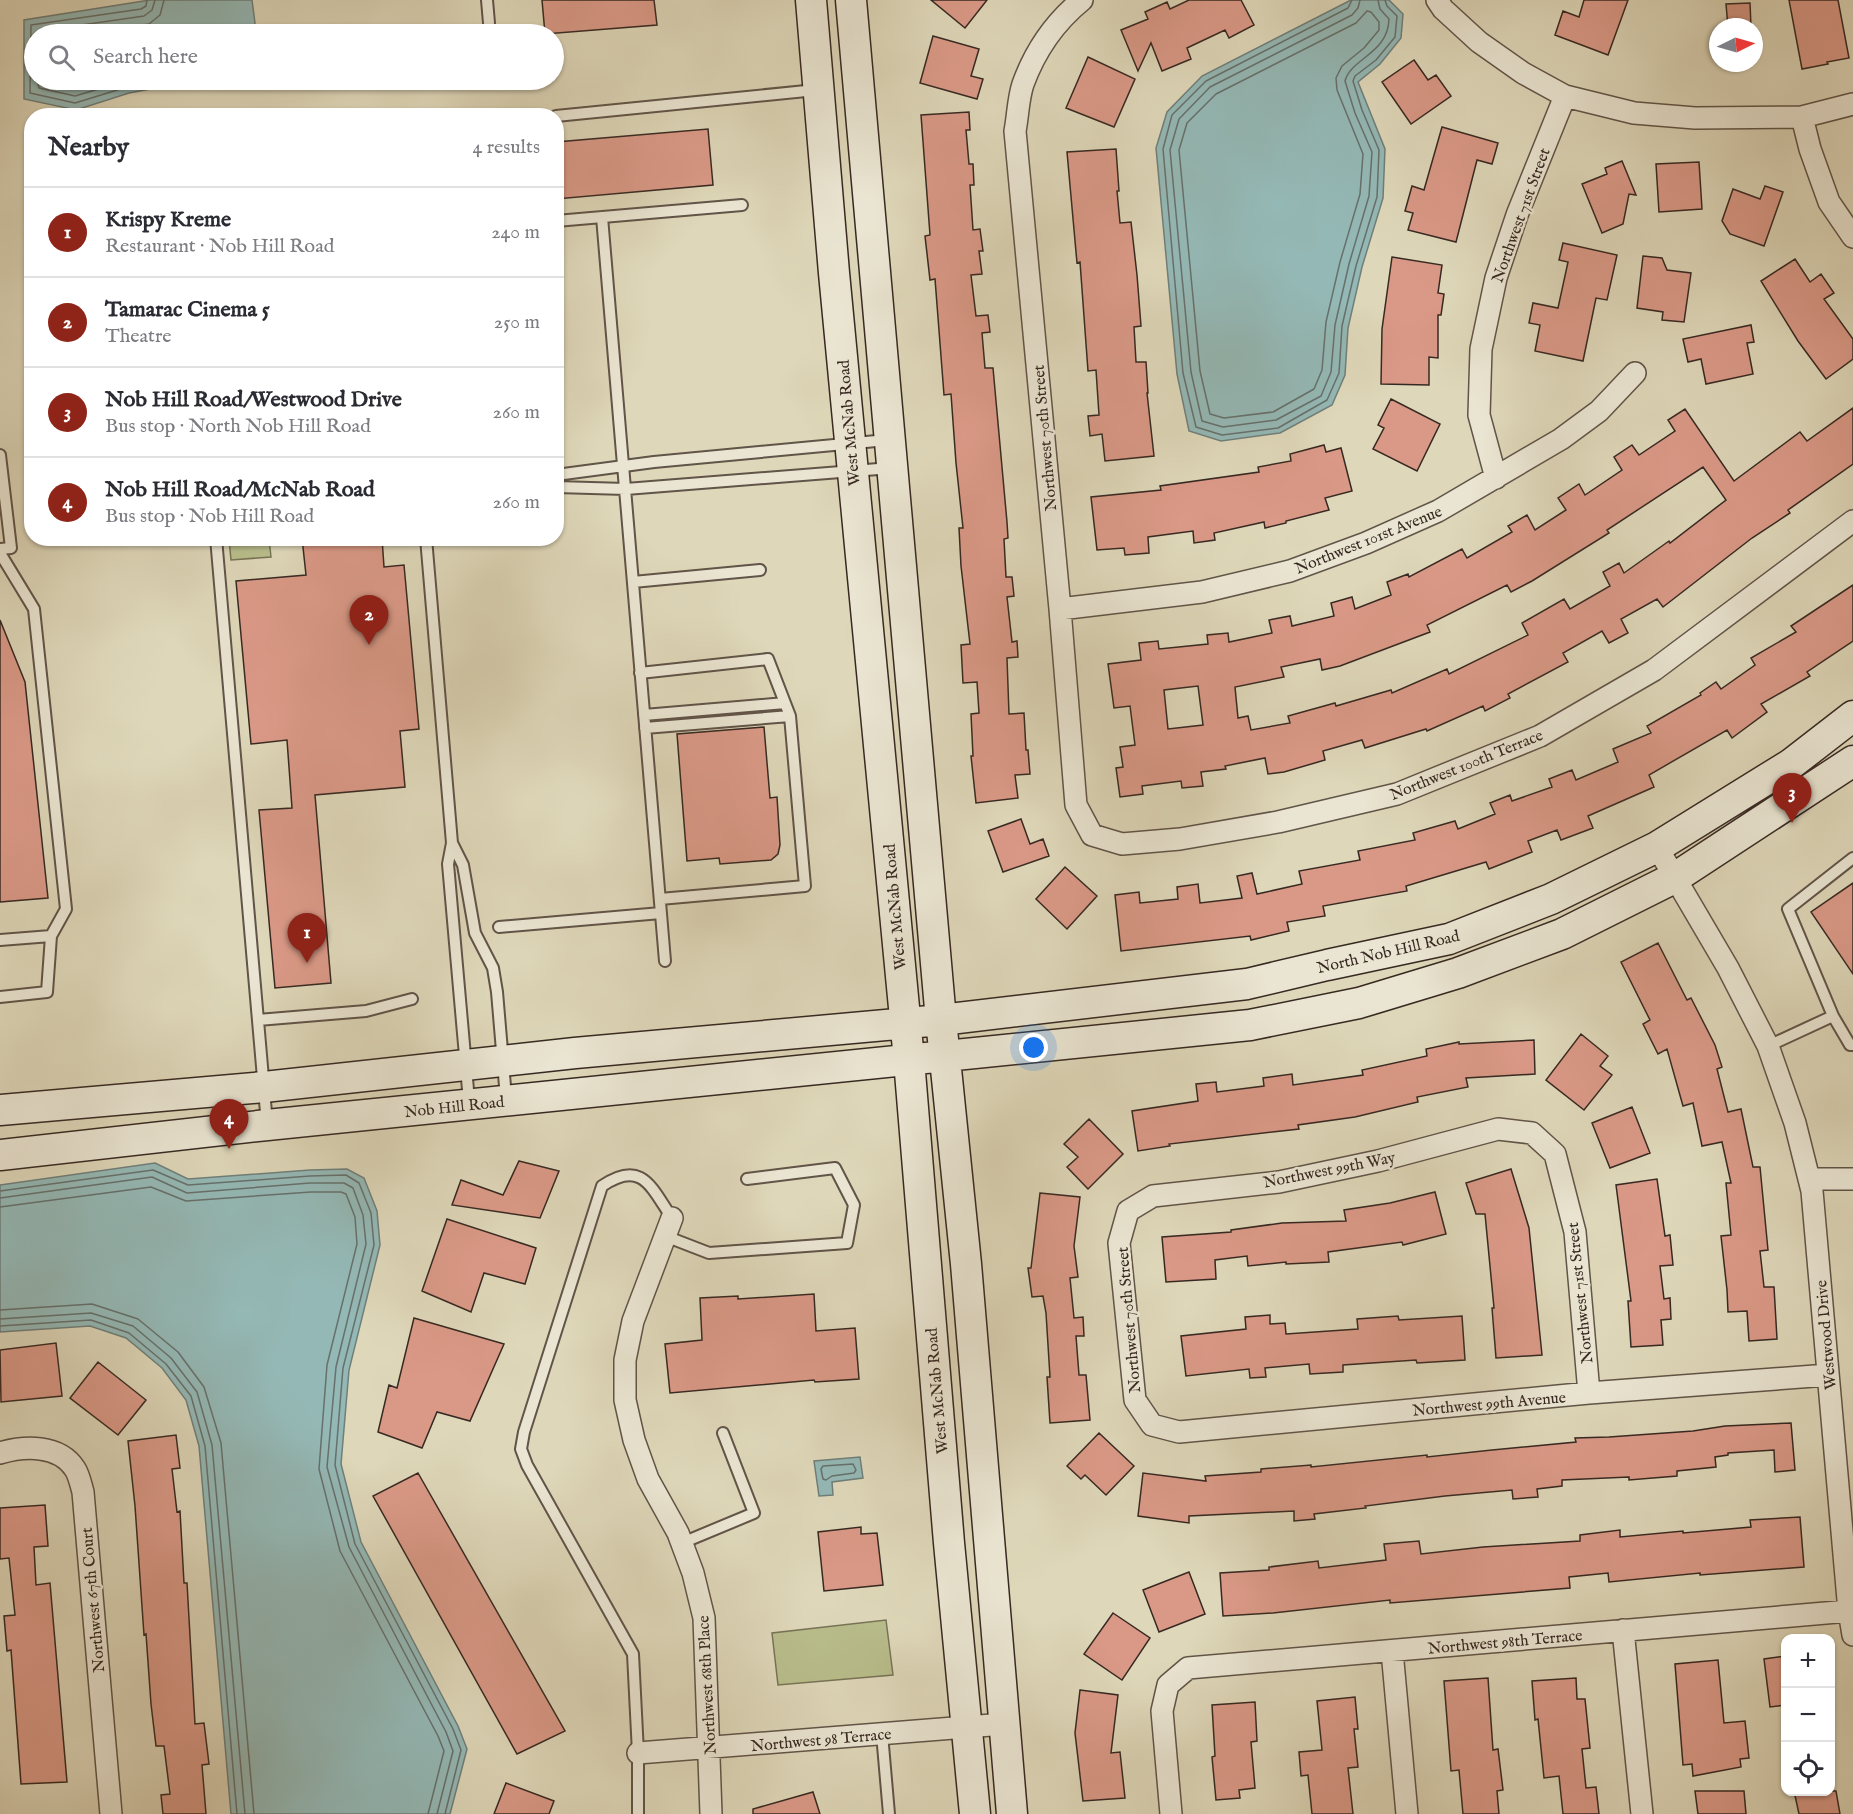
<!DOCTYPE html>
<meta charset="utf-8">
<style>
body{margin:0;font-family:"IM FELL English",serif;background:#f7f7f7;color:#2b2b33}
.controls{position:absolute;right:18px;bottom:18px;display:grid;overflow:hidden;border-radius:12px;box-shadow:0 2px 4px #0004}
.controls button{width:54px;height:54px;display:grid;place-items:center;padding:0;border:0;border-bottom:2px solid #e1e1e2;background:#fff;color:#2b2b33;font:30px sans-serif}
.compass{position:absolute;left:1709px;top:18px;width:54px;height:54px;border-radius:50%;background:#fff;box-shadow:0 2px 4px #0004;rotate:85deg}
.you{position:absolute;left:1034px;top:1048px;width:21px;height:21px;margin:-15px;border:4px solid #fff;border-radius:50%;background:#1a73e8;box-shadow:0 0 0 9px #1a73e833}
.badge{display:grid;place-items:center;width:39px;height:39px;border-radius:50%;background:#8f2418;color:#fff;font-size:20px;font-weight:700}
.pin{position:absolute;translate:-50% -50px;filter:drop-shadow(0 2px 3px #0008)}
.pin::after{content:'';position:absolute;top:32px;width:21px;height:18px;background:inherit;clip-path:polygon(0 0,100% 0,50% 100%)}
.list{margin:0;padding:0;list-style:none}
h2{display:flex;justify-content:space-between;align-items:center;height:78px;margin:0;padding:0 24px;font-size:26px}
h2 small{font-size:20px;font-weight:400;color:#7c7c81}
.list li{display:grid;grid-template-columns:39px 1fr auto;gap:18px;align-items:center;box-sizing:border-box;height:90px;padding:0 24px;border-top:2px solid #e1e1e2}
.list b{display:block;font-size:22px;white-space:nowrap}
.list p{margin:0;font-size:20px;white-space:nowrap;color:#7c7c81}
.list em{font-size:20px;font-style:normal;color:#7c7c81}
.icon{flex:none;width:33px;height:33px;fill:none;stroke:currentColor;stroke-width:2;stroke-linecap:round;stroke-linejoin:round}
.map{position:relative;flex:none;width:1853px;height:1814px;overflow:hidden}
.search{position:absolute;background:#fff;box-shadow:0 2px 4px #0004;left:24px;top:24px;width:540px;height:66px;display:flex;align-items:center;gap:15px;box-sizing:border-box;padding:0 21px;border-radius:33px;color:#7c7c81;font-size:22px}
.panel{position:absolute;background:#fff;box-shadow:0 2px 4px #0004;left:24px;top:108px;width:540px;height:438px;border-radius:24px}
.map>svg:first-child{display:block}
.green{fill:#b8bd8b;stroke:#787356;stroke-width:1.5}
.water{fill:#94b8b5;stroke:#6f7f7a;stroke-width:1.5}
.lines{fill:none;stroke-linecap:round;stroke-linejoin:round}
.shore{stroke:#66706c;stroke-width:1.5}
.building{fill:#da9987;stroke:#372922;stroke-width:1.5;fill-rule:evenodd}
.service-casing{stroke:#615448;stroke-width:14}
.minor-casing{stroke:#615448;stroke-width:24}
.secondary-casing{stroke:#372922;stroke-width:33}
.service{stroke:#eae5d2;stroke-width:10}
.minor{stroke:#eae5d2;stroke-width:21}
.secondary{stroke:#eae5d2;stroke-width:30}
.labels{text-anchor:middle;stroke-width:5;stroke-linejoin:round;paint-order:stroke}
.street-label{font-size:16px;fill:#372922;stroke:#eae5d2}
</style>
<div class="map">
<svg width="1853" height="1814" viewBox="0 0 1853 1814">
<rect width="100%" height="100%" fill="#ded7b9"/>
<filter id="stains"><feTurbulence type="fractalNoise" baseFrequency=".00333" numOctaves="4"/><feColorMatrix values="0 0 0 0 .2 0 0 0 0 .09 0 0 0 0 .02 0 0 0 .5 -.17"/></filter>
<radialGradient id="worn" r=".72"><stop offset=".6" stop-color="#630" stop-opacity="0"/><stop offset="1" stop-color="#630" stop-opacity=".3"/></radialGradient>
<path class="green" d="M229,539H269L271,557L231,560Z
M886,1620L893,1675L778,1685L772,1633Z"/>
<path class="water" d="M150,0H252L255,23L252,34H34V80H198L129,93L76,110L24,99V20Z
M1351,0H1389L1403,14L1401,38L1380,64L1358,82L1385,149L1383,198L1362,267L1348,328L1345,375L1332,405L1280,433L1221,441L1189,431L1177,374L1156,148L1167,112L1202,76Z
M155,1163L188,1179L310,1170L347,1169L364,1178L377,1211L380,1245L349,1370L341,1464L361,1542L458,1726L467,1749L450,1814H231L199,1446L186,1400L162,1368L126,1338L90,1326L0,1332V1185Z
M860,1457L863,1478L832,1482L833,1495L819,1496L814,1461Z"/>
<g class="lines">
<path class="shore" d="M147,0L146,6L141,9L31,25L30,93L75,103L127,87L167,80
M1352,0L1348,8L1206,81L1172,115L1163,149L1183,373L1196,427L1222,435L1278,428L1327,400L1339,373L1342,326L1356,266L1377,197L1379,150L1362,110L1353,81L1355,76L1376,60L1395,37L1397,16L1387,6L1385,0
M1360,0L1358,8L1352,15L1210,87L1179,119L1170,150L1191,372L1202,421L1223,427L1276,420L1321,396L1331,372L1335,325L1349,264L1369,196L1372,152L1355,113L1345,81C1351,58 1388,54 1389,19L1380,9L1378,0
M1367,11L1371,12L1379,22V30L1364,48L1342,66L1336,78L1337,90L1363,154L1360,194L1340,262L1326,322L1322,370L1314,389L1273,412L1224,418L1210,414L1200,371L1179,150L1187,123L1216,94L1356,23Z
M38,34L40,31L144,16L152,10L155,0
M79,34L149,24L160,15L164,0
M37,80L39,88L75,96L129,80
M0,1191L153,1170L188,1185L310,1176L346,1175L359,1183L371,1213L374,1245L343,1368L335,1465L355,1544L453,1729L461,1750L445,1814
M0,1198L152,1177L187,1193L310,1183H344L353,1188L363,1215L366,1244L336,1367L327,1467L349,1547L446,1732L453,1751L437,1814
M0,1207L151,1187L186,1201L311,1192H341L346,1194L355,1217L357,1244L327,1365L319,1469L340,1551L438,1736L444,1751L428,1814
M0,1310L92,1304L138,1319L178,1352L204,1387L221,1443L254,1814
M0,1319L91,1313L133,1326L171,1358L197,1392L212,1445L245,1814
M0,1326L91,1320L129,1333L166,1364L191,1396L205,1446L237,1814
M853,1464L856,1470L854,1473L832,1476L826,1480L823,1479L821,1469L823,1466Z"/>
</g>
<path class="building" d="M542,0H654L657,25L545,34Z
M931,0H987L965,28Z
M1189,0H1241L1254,25L1229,38L1225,30L1187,48L1191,59L1162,71L1151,43L1138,71L1121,30L1148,19L1145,12L1167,2L1170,9Z
M1584,0H1628L1608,55L1555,35L1563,11L1579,17Z
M1789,0H1838L1849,58L1827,62L1828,64L1802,69Z
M1750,3L1751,27H1728L1726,4Z
M933,36L979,49L971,76L983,79L977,99L920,83Z
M1088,57L1135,79L1114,127L1066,108Z
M1414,60L1428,80L1436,75L1451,96L1411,124L1382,82Z
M969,112L970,130H966L969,164H973L974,185H970L973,230L980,229L983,251H979L982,274L971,275L976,316L988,315L990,332L982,333L985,368H993L1007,522L1008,538L1004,539L1006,577H1012L1014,596L1007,597L1012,642L1017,641L1018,657L1007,658L1009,714L1024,713L1026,750H1028L1030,774L1015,775L1018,798L976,803L971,756H973L971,714L979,713L977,682L963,683L961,645L970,644L961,566L959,528H963L956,463L951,394L944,395L935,279L930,280L925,236L930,235L921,115Z
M1442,127L1498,143L1492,164L1477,160L1456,242L1408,230L1413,213L1405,211L1412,186L1424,190Z
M708,129L713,185L556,199V142Z
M1116,149L1119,191H1117L1120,223L1131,222L1137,275L1141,326L1134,327L1136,362H1146L1148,393H1147L1154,456L1105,461L1102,434L1090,436L1088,416L1099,415L1096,370L1088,371L1080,262L1077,263L1067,152Z
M1622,161L1636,195L1629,194L1623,224L1602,233L1582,184L1607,174L1605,168Z
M1699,162L1702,209L1659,212L1656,164Z
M1765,186L1783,192L1764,246L1730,234L1722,221L1733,189L1760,199Z
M1563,243L1617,255L1607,300L1596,298L1583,361L1535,351L1540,325L1529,323L1533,303L1558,308L1568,262L1559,260Z
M1643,256L1662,258L1667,270L1691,273L1684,322L1662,320L1663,312L1637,308Z
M1392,257L1442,265L1438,293L1444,294L1441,315H1438V358L1429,357V385L1381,384L1382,329Z
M1795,259L1810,282L1821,274L1834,293L1824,299L1853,339V359L1826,379L1798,341L1761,281Z
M1751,325L1754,342L1747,343L1753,374L1706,384L1701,359L1688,362L1683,339Z
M1391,399L1440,424L1417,471L1373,449L1384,428L1378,425Z
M1853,408V464L1788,510L1790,513L1752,538L1663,607L1657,599L1621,619L1628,633L1609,643L1602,631L1563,653L1568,662L1508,694L1510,698L1485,711L1483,706L1427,731L1426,729L1365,748L1362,740L1323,751L1325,760L1284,772L1268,774L1265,758L1225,766L1226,769L1201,772L1203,786L1182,788L1181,781L1142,786L1143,794L1120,797L1116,768L1123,767L1120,747L1135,745L1130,706L1114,708L1108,664L1141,660L1139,643L1158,641L1159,649L1208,644L1207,635L1228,633L1229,642L1272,633L1269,620L1290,616L1292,626L1334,616L1331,603L1352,597L1355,609L1391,595L1387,582L1408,574L1409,577L1462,549L1467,558L1512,532L1508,526L1527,515L1535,530L1566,510L1558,498L1579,484L1585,495L1622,470L1614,457L1632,445L1639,455L1675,431L1668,420L1685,409L1734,481L1800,432L1807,441ZM1703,467L1726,500L1670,543L1669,541L1624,573L1619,563L1603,572L1610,586L1570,609L1564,599L1522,623L1528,635L1449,674L1447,669L1392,693L1391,690L1336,706L1335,703L1288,716L1290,723L1251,730L1248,716L1238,718L1235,687L1284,677L1281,667L1320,659L1322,670L1340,666L1430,632L1427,625L1507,585L1511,592L1532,581L1609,533L1607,530ZM1198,686L1203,725L1168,729L1164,690Z
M1324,445L1326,452L1341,448L1352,491L1325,498L1329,510L1286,521V523L1265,528L1264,522L1214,533L1215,540L1194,543L1193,531L1148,537L1149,553L1125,555L1124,548L1097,550L1091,497L1161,490L1160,486L1259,472L1258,467L1291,461L1290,454Z
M302,538H382L384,567L404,565L419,729L400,731L405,787L315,795L331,983L275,988L259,810L292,808L287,740L251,744L236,581L306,575Z
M1853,585V641L1807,672L1810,676L1761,704L1767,712L1732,738L1727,730L1649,775L1654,787L1588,816L1593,828L1561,840L1557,830L1528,841L1532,852L1489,869L1486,862L1406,886L1407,891L1323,906L1325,916L1287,922L1289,931L1251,940L1250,936L1121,951L1115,895L1139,892L1140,903L1178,899L1177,887L1198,884L1200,903L1242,898L1237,876L1252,873L1257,894L1302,884L1299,871L1360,860L1358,851L1415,840L1413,833L1455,821L1458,829L1495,814L1490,803L1510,795L1512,801L1552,787L1549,779L1572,770L1576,780L1618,762L1613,749L1651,733L1647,726L1701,695L1700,693L1716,682L1721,689L1755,665L1751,658L1796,632L1791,626Z
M0,620L25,682L48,898L0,902Z
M764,727L770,798L777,797L780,845L778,854L771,860L720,864L719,858L687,861L677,734Z
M1021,819L1030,844L1043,839L1049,856L1003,872L988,831Z
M1065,867L1097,896L1067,929L1036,899Z
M1853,883V974L1811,912Z
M1658,943L1687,1000L1691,998L1715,1045L1722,1067L1717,1069L1728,1112L1741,1109L1753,1167H1760L1768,1250L1760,1251L1764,1287H1774L1777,1339L1749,1341L1747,1311L1728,1312L1727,1290L1721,1236L1731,1235L1726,1183H1731L1722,1142L1702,1146L1693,1103L1683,1106L1667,1049L1658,1054L1643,1024L1650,1020L1621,962Z
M1581,1034L1608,1056L1600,1066L1612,1075L1584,1110L1546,1080Z
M1534,1040L1535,1074L1466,1078L1468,1087L1417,1097L1418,1102L1355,1117L1298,1125L1299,1129L1169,1144L1170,1146L1138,1151L1132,1111L1198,1101L1196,1084L1216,1082L1217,1092L1264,1086L1263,1078L1292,1074L1293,1085L1363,1075L1362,1070L1427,1056L1426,1049L1459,1042V1044Z
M1632,1107L1650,1153L1610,1168L1592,1123Z
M1089,1119L1123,1154L1088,1189L1067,1167L1078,1157L1064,1144Z
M519,1161L559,1171L540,1218L452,1205L461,1180L503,1195Z
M1511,1169L1529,1228L1542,1355L1496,1358L1492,1308H1494L1485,1214H1476L1466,1183Z
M1657,1179L1665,1236L1670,1235L1673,1265L1660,1266L1664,1299L1670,1298L1671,1319L1661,1320L1663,1345L1631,1347L1628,1301H1631L1616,1185Z
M1435,1192L1446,1234L1403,1245L1402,1242L1328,1252L1329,1262L1286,1264V1262L1248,1266L1247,1256L1215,1260L1216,1279L1166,1282L1162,1237L1231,1232V1230L1282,1223L1346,1221L1344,1210L1390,1203Z
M1040,1193L1080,1197L1074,1246L1078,1277L1070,1278L1074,1318L1083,1317L1084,1336H1076L1079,1375H1086L1090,1420L1050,1423L1047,1377H1050L1046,1313L1043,1296L1032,1297L1028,1268H1031Z
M447,1219L536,1248L525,1284L484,1273L471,1312L422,1291Z
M814,1294L816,1331L855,1328L859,1379L815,1382L814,1380L670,1393L665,1344L702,1340L700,1298L738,1296V1299Z
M1270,1315V1324L1285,1323L1286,1334L1358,1329L1357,1319L1398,1316L1399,1320L1462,1316L1465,1360L1417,1363L1416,1360L1343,1365V1372L1310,1374L1309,1364L1265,1368L1266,1377L1250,1378L1249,1369L1186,1376L1181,1336L1246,1329L1245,1317Z
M414,1318L504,1344L470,1421L437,1412L422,1448L378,1432L389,1385L397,1388Z
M56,1343L62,1396L1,1402L0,1350Z
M98,1362L146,1400L118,1435L70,1398Z
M1791,1423L1795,1470L1775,1472L1774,1450L1728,1453V1455L1715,1457L1716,1467L1677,1471V1476L1629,1480V1477L1562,1480V1486L1537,1489L1538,1497L1513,1499L1512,1490L1445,1496L1365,1506L1366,1508L1314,1514L1315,1519L1294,1521V1511L1189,1516V1523L1138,1516L1143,1473L1206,1481L1205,1476L1261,1472V1469L1311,1465V1467L1427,1455V1457L1492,1450L1576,1442L1575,1438L1609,1437L1693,1431L1725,1426Z
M1099,1433L1134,1466L1106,1495L1085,1475L1081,1479L1067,1466Z
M176,1435L180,1468L172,1469L177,1512L180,1511L184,1583H187L195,1724L204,1723L209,1764L202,1765L206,1814H163L161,1795L170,1794L164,1746H156L151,1704L146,1634L144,1635L135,1506L128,1441Z
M418,1473L565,1731L517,1754L373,1496Z
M45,1505L48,1546L34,1547L36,1585L50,1583L67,1782L21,1784L11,1650L7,1651L4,1616L15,1615L9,1558L0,1559V1508Z
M1800,1517L1804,1567L1700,1575V1573L1609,1582L1608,1573L1569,1577L1570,1588L1390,1603V1600L1273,1613L1223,1616L1220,1573L1269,1570V1567L1318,1561L1319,1568L1386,1560L1384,1544L1419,1541L1421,1554L1483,1547L1580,1541V1535L1620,1530V1537L1683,1531V1533L1751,1527L1750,1520Z
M861,1527V1534L877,1533L883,1585L824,1591L818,1532Z
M1189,1572L1205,1614L1159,1632L1143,1590Z
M1113,1613L1150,1638L1122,1680L1084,1654Z
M1785,1656V1705L1770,1707L1764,1659Z
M1718,1660L1724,1723L1745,1721L1749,1758L1740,1759L1741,1767L1693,1776L1692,1764L1683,1765L1675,1664Z
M1488,1678L1493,1750L1498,1749L1503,1790L1497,1791L1499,1814H1463L1459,1770L1451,1771L1444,1681Z
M1576,1678L1577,1699H1585L1590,1748L1582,1749L1586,1788L1596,1787L1599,1814H1563L1559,1776L1544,1778L1538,1719L1535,1720L1532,1681Z
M1080,1690L1118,1695L1111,1753L1120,1752L1125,1798L1083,1801L1075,1733Z
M1355,1697L1358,1729H1354L1358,1767L1348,1768L1353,1814H1312L1308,1775L1301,1776L1299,1752L1322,1750L1317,1701Z
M1255,1702L1257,1741L1251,1742L1255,1788L1239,1790L1240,1798L1216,1800L1212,1757L1215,1756L1212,1705Z
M506,1783L554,1801L549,1814H494Z
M1695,1791H1744L1746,1814H1698Z
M1794,1791H1836L1840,1814H1799Z
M813,1792L820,1814H753V1809Z"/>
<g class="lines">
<g class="service-casing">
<path id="service" d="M487,0L489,23
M556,116L816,90
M602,217L665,961
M556,221L742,205
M0,455L11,548L0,549
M556,475L654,462L887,440
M556,487L626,489L891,468
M216,538L267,1124
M426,538L452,843L448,864L469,1101
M0,553L34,609L66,909L51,936L47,992L0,997
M633,582L760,570
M640,673L768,659L790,716L805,886L660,899
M644,715L785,703
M645,728L790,716
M452,843L463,865L475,933L493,968L497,992L506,1098
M1853,858L1788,909L1833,1016L1850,1045H1853
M499,927L661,913
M0,940L51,936
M258,1020L366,1011L412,999
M1768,1046L1833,1016
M665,1236L709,1253L847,1243L854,1205L835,1168L747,1179
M682,1543L754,1513L723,1433
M882,1734L889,1814
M638,1814V1753L633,1654L527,1465L521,1449L524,1432L602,1186C642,1159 651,1187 672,1218"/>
</g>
<g class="minor-casing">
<path id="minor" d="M1082,0C1055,22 1035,51 1023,84C1018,99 1018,116 1015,131L1060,609L1076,805L1092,835L1122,844L1180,839L1278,822L1397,794L1540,736L1654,670L1853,521
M1437,0L1443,9L1479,42L1523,73L1565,96L1634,113L1695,118L1802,117L1853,104
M1802,117L1810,149L1829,202L1853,237
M1496,478L1479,415L1481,349L1496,278L1517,215L1565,96
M1060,609L1202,592L1290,571L1366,543L1438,511L1561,439L1599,411L1635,373
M1657,847L1728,968L1768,1046L1795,1123L1812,1191L1849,1611L1853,1635
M1809,1179H1853
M672,1218L633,1321L625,1360V1400L634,1440L648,1479L678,1533L693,1573L704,1618L711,1814
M1589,1393L1575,1232L1555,1154L1532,1133L1498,1129L1378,1161L1279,1182L1153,1196L1128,1211L1119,1243L1135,1400L1152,1425L1179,1432L1589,1393L1828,1375
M0,1453C24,1446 59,1444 75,1469C79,1475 81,1485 83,1492L111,1814
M1623,1630L1642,1814
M1392,1651L1407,1814
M638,1753L1004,1724
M1171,1814L1162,1711L1168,1685L1188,1668L1849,1611"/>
</g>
<g class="secondary-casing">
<path id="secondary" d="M811,0L834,273L909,1060L949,1543L975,1814
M851,0L941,1020L966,1264L1012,1814
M0,1110L264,1087L575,1053L941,1020L1247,984L1327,965L1449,939L1551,899L1657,847L1791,764L1853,716
M0,1155L267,1125L1250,1025L1359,1003L1458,973L1562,934L1676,877L1853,761"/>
</g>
<use href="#service" class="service"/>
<use href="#minor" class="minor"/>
<use href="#secondary" class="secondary"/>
</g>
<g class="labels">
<g class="street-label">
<text transform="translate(1520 215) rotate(-70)" y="6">Northwest 71st Street</text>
<text transform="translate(848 423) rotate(-95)" y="6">West McNab Road</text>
<text transform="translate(1044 438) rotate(-95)" y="6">Northwest 70th Street</text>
<text transform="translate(1368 539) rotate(-22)" y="6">Northwest 101st Avenue</text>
<text transform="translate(1466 764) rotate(-22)" y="6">Northwest 100th Terrace</text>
<text transform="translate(894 907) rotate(-95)" y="6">West McNab Road</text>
<text transform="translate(1388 951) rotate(-13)" y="6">North Nob Hill Road</text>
<text transform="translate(454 1106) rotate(-6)" y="6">Nob Hill Road</text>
<text transform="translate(1329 1169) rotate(-11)" y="6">Northwest 99th Way</text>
<text transform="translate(1579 1293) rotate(-96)" y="6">Northwest 71st Street</text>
<text transform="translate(1128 1320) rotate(-95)" y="6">Northwest 70th Street</text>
<text transform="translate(1825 1335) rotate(-95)" y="6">Westwood Drive</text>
<text transform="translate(936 1391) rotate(-95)" y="6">West McNab Road</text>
<text transform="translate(1489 1403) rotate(-5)" y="6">Northwest 99th Avenue</text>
<text transform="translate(92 1600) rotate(-95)" y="6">Northwest 67th Court</text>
<text transform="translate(1505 1641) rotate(-5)" y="6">Northwest 98th Terrace</text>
<text transform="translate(706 1685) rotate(-93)" y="6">Northwest 68th Place</text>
<text transform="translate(821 1739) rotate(-5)" y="6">Northwest 98 Terrace</text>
</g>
</g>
<rect width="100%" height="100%" filter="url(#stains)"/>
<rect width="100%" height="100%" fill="url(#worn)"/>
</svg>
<div class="controls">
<button>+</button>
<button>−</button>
<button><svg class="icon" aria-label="locate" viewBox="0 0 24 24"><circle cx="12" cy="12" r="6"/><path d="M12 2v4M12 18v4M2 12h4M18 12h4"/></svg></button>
</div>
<svg class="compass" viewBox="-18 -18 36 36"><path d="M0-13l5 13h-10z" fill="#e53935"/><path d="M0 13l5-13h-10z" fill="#7c7c81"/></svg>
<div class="you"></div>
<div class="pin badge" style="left:307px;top:963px">1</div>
<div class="pin badge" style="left:369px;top:645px">2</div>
<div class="pin badge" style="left:1792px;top:823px">3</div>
<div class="pin badge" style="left:229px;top:1149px">4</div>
<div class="search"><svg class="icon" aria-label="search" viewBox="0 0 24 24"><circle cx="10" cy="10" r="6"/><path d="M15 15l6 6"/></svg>Search here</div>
<section class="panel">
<h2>Nearby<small>4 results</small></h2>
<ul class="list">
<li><span class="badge">1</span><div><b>Krispy Kreme</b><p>Restaurant · Nob Hill Road</p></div><em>240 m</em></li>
<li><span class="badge">2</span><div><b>Tamarac Cinema 5</b><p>Theatre</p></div><em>250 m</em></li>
<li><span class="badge">3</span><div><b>Nob Hill Road/Westwood Drive</b><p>Bus stop · North Nob Hill Road</p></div><em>260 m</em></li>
<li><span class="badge">4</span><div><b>Nob Hill Road/McNab Road</b><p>Bus stop · Nob Hill Road</p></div><em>260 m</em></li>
</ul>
</section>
</div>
